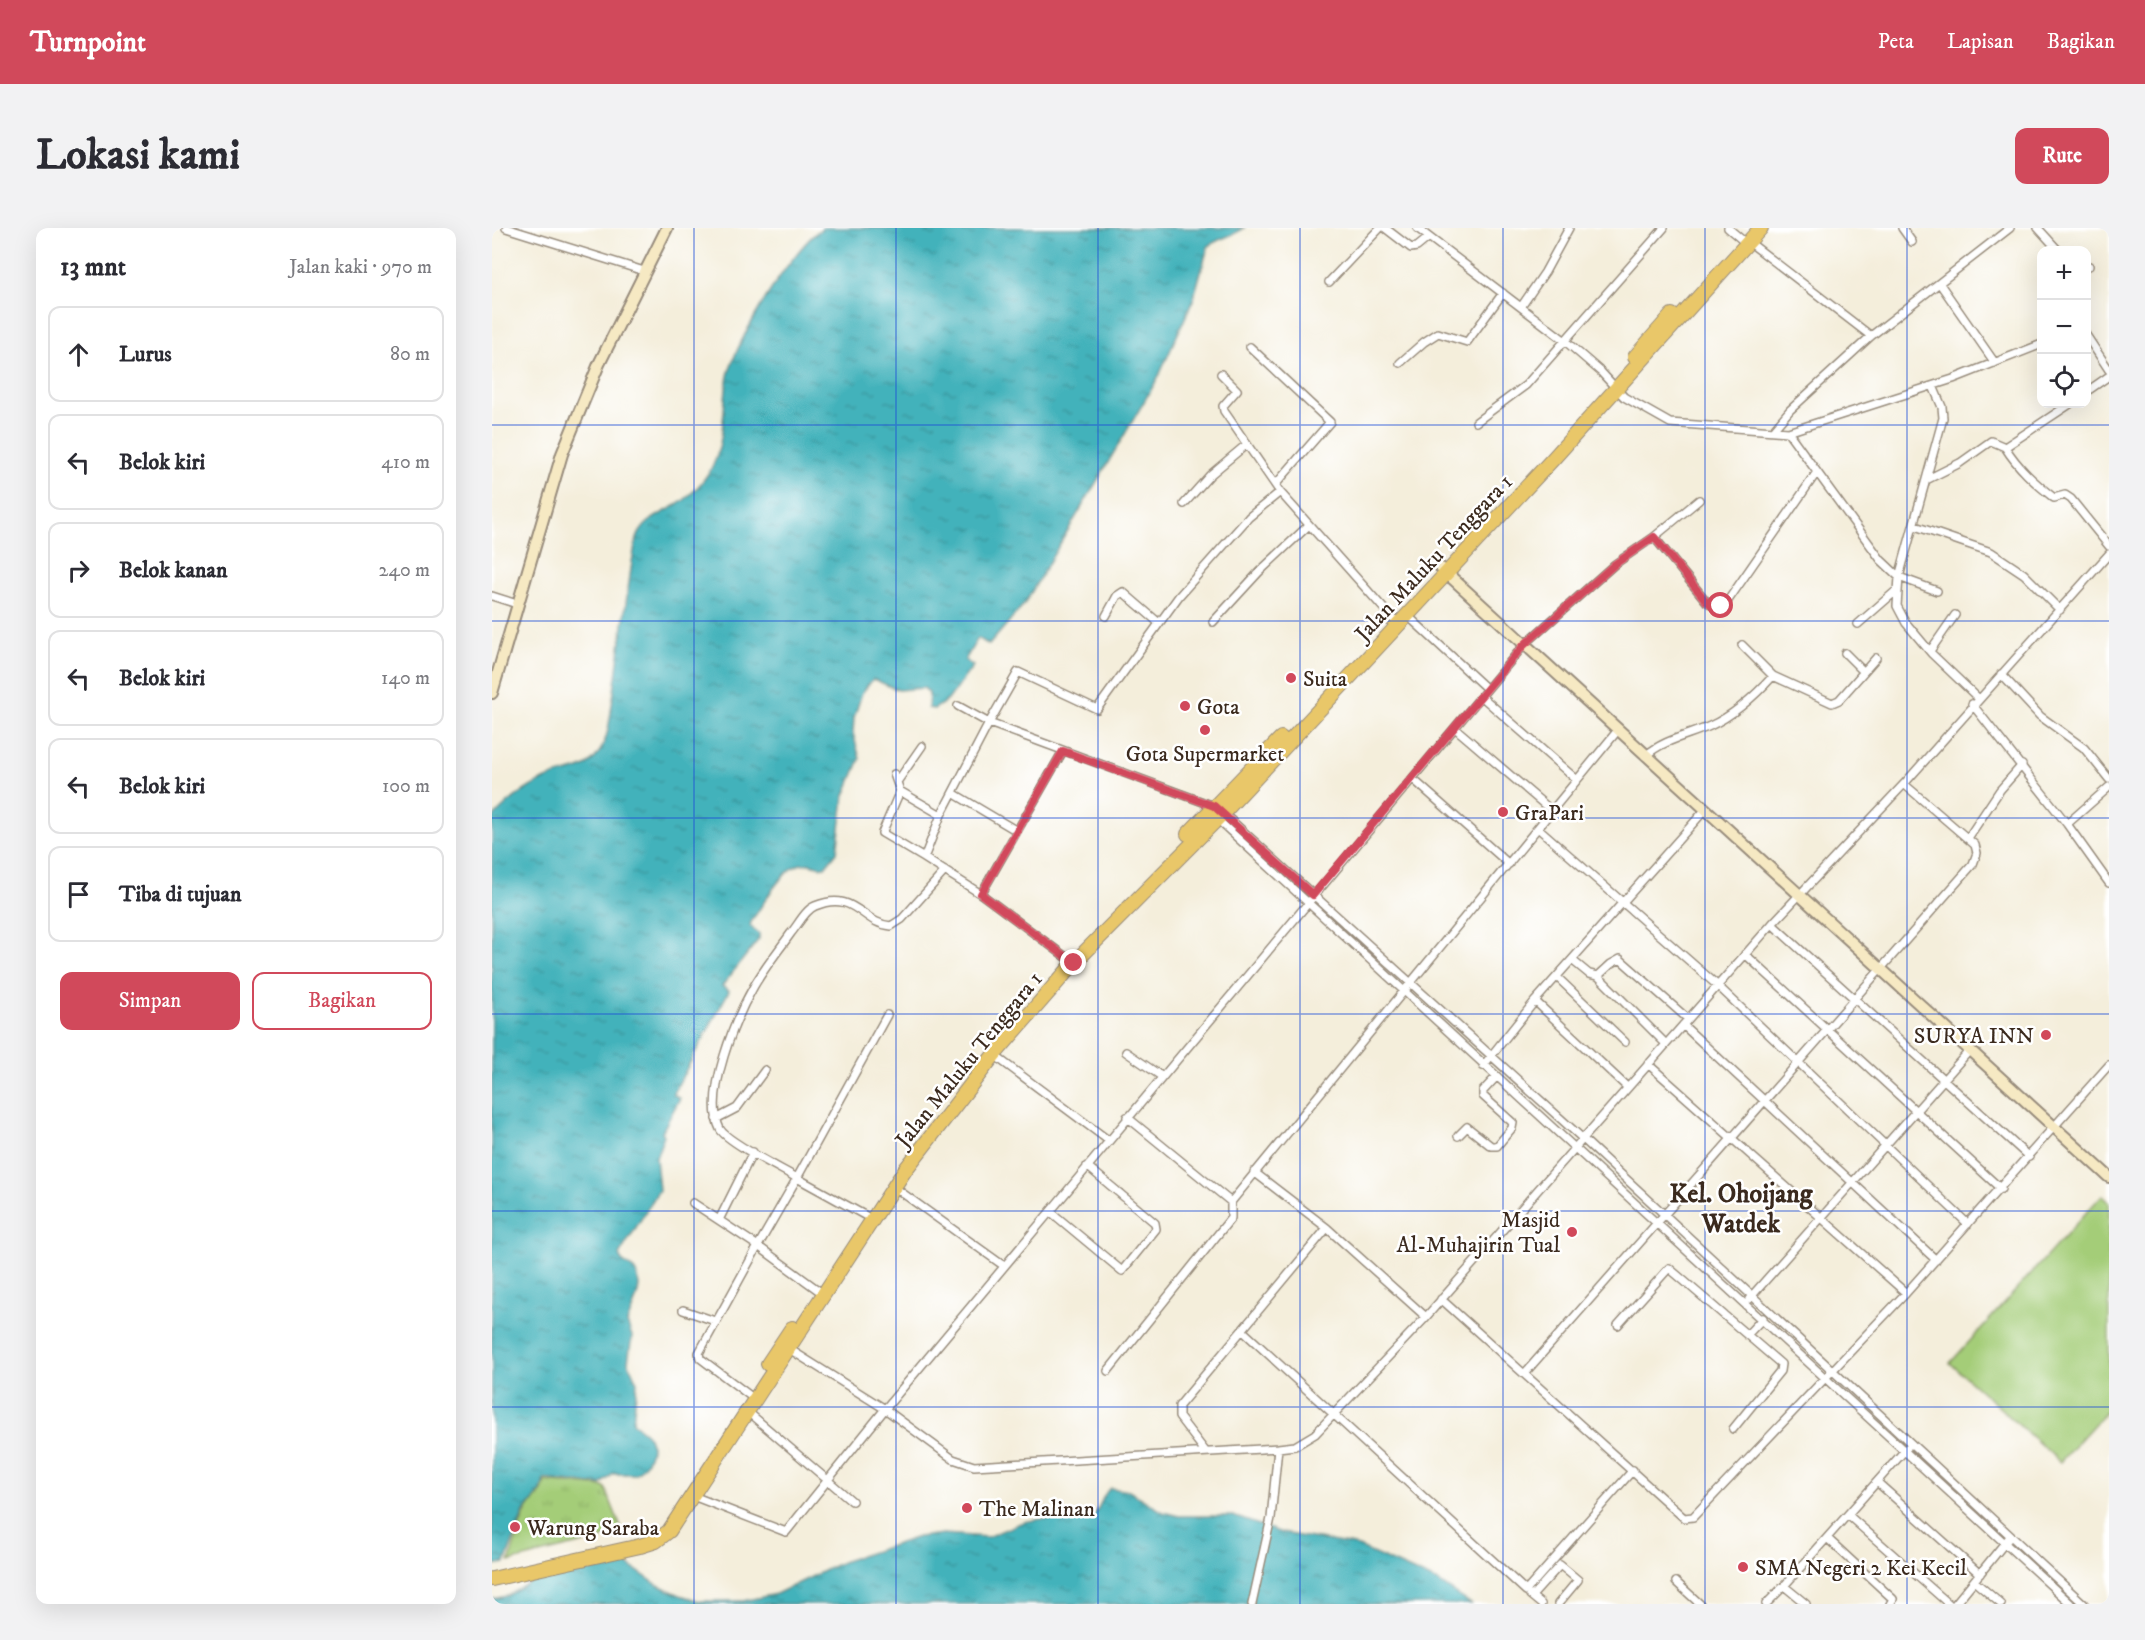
<!DOCTYPE html>
<html lang="id">
<meta charset="utf-8">
<style>
body{margin:0;font-family:"IM FELL DW Pica",serif;background:#f2f2f3;color:#2b2b33}
.controls{position:absolute;right:18px;top:18px;display:grid;overflow:hidden;border-radius:12px;box-shadow:0 6px 24px #0002}
.controls button{width:54px;height:54px;display:grid;place-items:center;padding:0;border:0;border-bottom:2px solid #e1e1e2;background:#fff;color:#2b2b33;font:30px sans-serif}
.stop{position:absolute;width:18px;height:18px;margin:-14px;border:4px solid #d1495b;border-radius:50%;background:#fff}
.stop.end{background:#d1495b;border-color:#fff;box-shadow:0 2px 6px #0008}
.list{margin:0;padding:0;list-style:none}
h2{display:flex;justify-content:space-between;align-items:center;height:78px;margin:0;padding:0 24px;font-size:26px}
h2 small{font-size:20px;font-weight:400;color:#7c7c81}
.list li{display:grid;grid-template-columns:39px 1fr auto;gap:18px;align-items:center;box-sizing:border-box;height:96px;margin:0 12px 12px;padding:0 12px;border:2px solid #e1e1e2;border-radius:12px}
.list b{display:block;font-size:22px;white-space:nowrap}
.list em{font-size:20px;font-style:normal;color:#7c7c81}
.actions{display:flex;gap:12px;padding:18px 24px}
.actions a{flex:1;padding:14px 0;border:2px solid #d1495b;border-radius:12px;text-align:center;font-size:21px;color:#d1495b}
.actions .main{background:#d1495b;color:#fff}
.icon{flex:none;width:33px;height:33px;fill:none;stroke:currentColor;stroke-width:2;stroke-linecap:round;stroke-linejoin:round}
.map{position:relative;flex:none;width:1617px;height:1376px;overflow:hidden;border-radius:12px}
header{display:flex;align-items:center;gap:36px;box-sizing:border-box;height:84px;padding:0 30px;background:#d1495b;color:#fff}
header strong{font-size:28px}
nav{display:flex;gap:33px;margin-inline-start:auto;font-size:21px}
.intro{display:flex;align-items:center;justify-content:space-between;box-sizing:border-box;height:144px;padding:0 36px}
h1{margin:0;font-size:42px}
.button{padding:15px 27px;border-radius:12px;background:#d1495b;color:#fff;font-size:21px;font-weight:700}
main{display:flex;gap:36px;padding:0 36px}
aside{flex:1;background:#fff;border-radius:12px;box-shadow:0 6px 24px #0002}
.map>svg:first-child{display:block}
.green{fill:#a4cd78;stroke:#707c4b;stroke-width:1.5}
.park{fill:url(#park-tufts);stroke:#707c4b;stroke-width:1.5}
.water{fill:url(#water-ripples);stroke:#3e6e6c;stroke-width:1.5}
.lines{fill:none;stroke-linecap:round;stroke-linejoin:round}
.street-casing{stroke:#988c7c;stroke-width:10}
.secondary-casing{stroke:#988c7c;stroke-width:14}
.highway-casing{stroke:#988c7c;stroke-width:16}
.street{stroke:#fff;stroke-width:7}
.secondary{stroke:#f6e9c3;stroke-width:10}
.highway{stroke:#e9c769;stroke-width:14}
.route{stroke:#d1495b;stroke-width:8}
.grid{fill:none;stroke:#1d4ed8;stroke-width:1.5;stroke-opacity:0.55}
.poi-dot{fill:#d1495b;stroke:#fff;stroke-width:2}
.labels{text-anchor:middle;stroke-width:5;stroke-linejoin:round;paint-order:stroke}
.street-label{font-size:22px;fill:#3b2a1e;stroke:#fff}
.poi-label{font-size:22px;fill:#3b2a1e;stroke:#fff;text-anchor:start}
.quarter-label{font-size:26px;font-weight:bold;fill:#3b2a1e;stroke:#fff}
</style>
<header>
<strong>Turnpoint</strong>
<nav><a>Peta</a><a>Lapisan</a><a>Bagikan</a></nav>
</header>
<div class="intro"><h1>Lokasi kami</h1><a class="button">Rute</a></div>
<main>
<aside>
<h2>13 mnt<small>Jalan kaki · 970 m</small></h2>
<ul class="list">
<li><svg class="icon" aria-label="ahead" viewBox="0 0 24 24"><path d="M12 20V5M6 11l6-6 6 6"/></svg><div><b>Lurus</b></div><em>80 m</em></li>
<li><svg class="icon" aria-label="left" viewBox="0 0 24 24"><path d="M17 20v-9H6M10 6l-5 5 5 5"/></svg><div><b>Belok kiri</b></div><em>410 m</em></li>
<li><svg class="icon" aria-label="right" viewBox="0 0 24 24"><path d="M7 20v-9h11M14 6l5 5-5 5"/></svg><div><b>Belok kanan</b></div><em>240 m</em></li>
<li><svg class="icon" aria-label="left" viewBox="0 0 24 24"><path d="M17 20v-9H6M10 6l-5 5 5 5"/></svg><div><b>Belok kiri</b></div><em>140 m</em></li>
<li><svg class="icon" aria-label="left" viewBox="0 0 24 24"><path d="M17 20v-9H6M10 6l-5 5 5 5"/></svg><div><b>Belok kiri</b></div><em>100 m</em></li>
<li><svg class="icon" aria-label="arrive" viewBox="0 0 24 24"><path d="M6 21V4h12l-3 4 3 4H6"/></svg><div><b>Tiba di tujuan</b></div></li>
</ul>
<div class="actions"><a class="main">Simpan</a><a>Bagikan</a></div>
</aside>
<div class="map">
<svg width="1617" height="1376" viewBox="0 0 1617 1376">
<defs>
<pattern id="park-tufts" width="24" height="20" patternUnits="userSpaceOnUse" patternTransform="scale(1.5)"><rect width="24" height="20" fill="#a4cd78"/><path d="M3 7l-1-3M5 7V3M7 7l1-3M15 17l-1-3M17 17v-4M19 17l1-3" fill="none" stroke="#8eb067"/></pattern>
<pattern id="water-ripples" width="26" height="14" patternUnits="userSpaceOnUse" patternTransform="scale(1.5)"><rect width="26" height="14" fill="#42b2bb"/><path d="M2 4q2-2 4 0t4 0M15 11q2-2 4 0t4 0" fill="none" stroke="#389197"/></pattern>
</defs>
<rect width="100%" height="100%" fill="#fff"/>
<filter id="ink" filterUnits="userSpaceOnUse"><feTurbulence type="fractalNoise" baseFrequency=".0167" numOctaves="2"/><feDisplacementMap in="SourceGraphic" scale="12" xChannelSelector="R" yChannelSelector="G"/><feConvolveMatrix kernelMatrix="1 2 1 2 8 2 1 2 1" color-interpolation-filters="sRGB"/></filter>
<filter id="wash" filterUnits="userSpaceOnUse"><feTurbulence type="fractalNoise" baseFrequency=".008" numOctaves="4" result="noise"/><feDisplacementMap in="SourceGraphic" scale="24" xChannelSelector="R" yChannelSelector="G"/><feGaussianBlur stdDeviation="1.35" result="paint"/><feColorMatrix in="noise" values="0 0 0 0 0 0 0 0 0 0 0 0 0 0 0 0 0 1.4 0 .05"/><feComposite in="paint" operator="in"/></filter>
<g filter="url(#wash)">
<rect width="100%" height="100%" fill="#f4eedb"/>
<path class="green" d="M1610,967L1617,974V1180L1568,1234L1458,1135Z"/>
<path class="park" d="M53,1253L113,1259L131,1305L17,1334C23,1316 27,1296 36,1280C43,1269 51,1267 53,1253Z"/>
<path class="water" d="M331,0H752C741,9 726,9 716,19L701,72L666,150L533,375L497,417L486,410L473,432L481,438L456,472L442,481L436,480L437,465L432,460L406,462L381,451L370,465L362,490L361,505L368,531L352,570L345,624L333,639C325,639 316,634 309,636C290,641 270,678 259,694L258,698L267,706V711L230,758L237,763L181,866L188,870L170,904L172,907L164,930L167,962L127,1027C129,1035 134,1035 140,1040C156,1056 140,1078 135,1095L140,1108L136,1134L145,1154L141,1194C145,1200 152,1202 156,1208C164,1221 154,1239 143,1246H121L109,1257L52,1251L49,1263L32,1284L13,1335L0,1337V591C15,574 33,560 54,551C73,542 93,546 106,526C117,511 118,488 121,470C126,434 131,397 136,361C139,345 140,324 146,308C154,289 178,283 192,272C203,263 212,253 219,241C234,214 230,178 236,148C243,114 302,17 331,0Z
M618,1260L637,1263L671,1284L687,1288H741L790,1305L862,1317L946,1354L979,1376H0V1371L15,1368L41,1352L135,1336L166,1357L188,1367L208,1373H251L284,1366L350,1334L426,1309L451,1306L495,1309L531,1294L549,1291H597C609,1283 608,1269 618,1260Z"/>
</g>
<g filter="url(#ink)">
<g class="lines">
<g class="street-casing">
<path id="street" d="M14,0L152,43
M893,0L919,20L925,19L936,10
M925,0L1072,112L1109,144L1132,169L1178,195L1296,204L1461,151L1550,116
M1236,0L1249,11
M1410,0L1420,14
M1546,0L1566,22
M1257,14L1379,108
M1594,38H1597
M837,54L888,0
M1448,56L1503,135
M1029,79L1053,44L1077,0
M1594,107L1617,142
M758,119L838,194L784,256
M908,135L932,114L946,105L975,114L1011,65
M729,146L745,162L731,178L732,183L788,264L901,391
M1441,158L1450,179L1451,190L1407,349L1405,378L1414,395L1440,426L1486,470
M1594,164L1617,148
M1578,176L1513,219C1526,240 1543,255 1562,270L1573,267L1579,271L1617,318
M984,194L1034,157L1172,0
M1281,202L1298,182L1379,108L1518,0
M1296,204L1325,244L1235,374L1224,379L1215,374L1162,309L1123,336L1032,417L393,1181L461,1231L482,1238L786,1220L803,1218L823,1206L934,1089L1280,696L1412,556L1617,326
M1325,244L1389,332L1407,349L1445,363
M1434,252L1468,235L1499,213L1513,219
M692,276L718,247L755,216
M1423,298L1499,324L1532,346L1568,382
M1162,309L1207,272
M0,368L25,376
M915,387L995,461
M614,388L625,368L631,364L667,395
M721,394L767,344L817,297
M1366,396L1405,362
M1250,417L1281,448L1340,475L1347,472L1384,430
M1438,423L1463,387
M1353,425L1371,443
M1509,446L1548,488L1592,520L1617,551
M989,468L1085,552
M1480,476L1575,596L1617,559
M466,478L497,495L449,587L432,630L489,666L582,735
M963,500L1060,583
M1153,528C1173,511 1195,508 1218,498C1242,487 1263,468 1281,448
M402,546L408,563L449,587
M921,551L1017,636
M405,554L430,518
M408,563L390,605L432,630
M461,565L525,603
M722,578L497,495L526,444L605,481L687,368L757,289L788,264
M731,585L1090,910L1592,1376
M724,590L1579,1376
M1575,596L1617,655
M1046,600L1226,758L1476,996
M1476,610L1508,562L1530,537
M489,666L571,523
M1280,696L1537,929
M1253,726L1509,961
M1080,732L1097,746L1106,748L1174,816
M1106,748L1119,736L1128,731L1196,791
M1065,749L1133,814
M1043,773L1135,859
M395,787L305,950C290,941 235,914 228,901C211,867 244,789 262,758C273,739 287,722 299,705C306,697 313,682 323,678C363,661 370,696 399,698L410,691L453,643
M1191,797L1444,1032
M634,824L669,848
M502,827L616,912
M1156,836L1414,1065
M991,838L1043,773L1213,582
M635,889L739,974L1126,502
M224,891L245,880L273,842
M966,908L975,899L999,918H1005L1020,900L1021,895L991,868V863L1004,849
M762,944L835,1000L934,1089
M402,959L512,1038
M201,975L266,1018L305,950L374,988
M559,984L630,1043L664,1001L663,995L595,938
M227,992L261,924
M949,1071L1192,1290L1201,1289L1414,1065L1617,837
M1257,1071L1478,822
M191,1082L223,1093
M1126,1097L1177,1040L1289,1136L1288,1143L1241,1201
M751,1103L1034,1363L1141,1242
M1255,1107L1271,1090
M616,1143L739,990V974
M1033,1145L1481,636L1485,625L1483,617L1412,556
M257,1167L208,1130L207,1125L266,1018L326,1062
M256,1184L360,1273
M713,1223L687,1189V1178L835,1000
M1385,1254L1488,1346
M201,1268L294,1304L393,1181L294,1119
M1356,1287L1457,1376
M1335,1310L1401,1371L1398,1376
M1482,1353L1509,1376
M1184,1354L1208,1376
M1038,1367L1049,1376
M1040,1368L1068,1337L1086,1352L1066,1376
M760,1376L779,1290L786,1220
M1274,1376L1292,1358
M1314,1376L1292,1358L1415,1220
M1463,1376L1516,1311"/>
</g>
<g class="secondary-casing">
<path id="secondary" d="M949,340L1617,949
M0,465L70,226L107,136L175,0"/>
</g>
<g class="highway-casing">
<path id="highway" d="M1143,129L1180,87
M696,606L789,510
M276,1136L300,1100
M0,1351L148,1318L164,1313L177,1303L413,942L502,827L582,735L731,585L1060,232L1269,0"/>
</g>
<use href="#street" class="street"/>
<use href="#secondary" class="secondary"/>
<use href="#highway" class="highway"/>
</g>
</g>
<g class="lines" filter="url(#ink)">
<path class="route" d="M582,735L489,666L571,523L722,578L821,667L1032,417L1123,336L1162,309L1215,374L1224,379L1229,378"/>
</g>
<path class="grid" d="M202,0V1376M404,0V1376M606,0V1376M808,0V1376M1011,0V1376M1213,0V1376M1415,0V1376M0,197H1617M0,393H1617M0,590H1617M0,786H1617M0,983H1617M0,1179H1617"/>
<g class="poi-dot">
<circle cx="799" cy="450" r="6"/>
<circle cx="693" cy="478" r="6"/>
<circle cx="713" cy="502" r="6"/>
<circle cx="1011" cy="584" r="6"/>
<circle cx="1554" cy="807" r="6"/>
<circle cx="1080" cy="1004" r="6"/>
<circle cx="475" cy="1280" r="6"/>
<circle cx="23" cy="1299" r="6"/>
<circle cx="1251" cy="1339" r="6"/>
</g>
<g class="labels">
<g class="street-label">
<text transform="translate(941 329) rotate(-47)" y="8">Jalan Maluku Tenggara 1</text>
<text transform="translate(476 831) rotate(-51)" y="8">Jalan Maluku Tenggara 1</text>
</g>
<g class="poi-label">
<text x="811" y="458">Suita</text>
<text x="705" y="486">Gota</text>
<text x="713" y="533" text-anchor="middle">Gota Supermarket</text>
<text x="1023" y="592">GraPari</text>
<text x="1542" y="815" text-anchor="end">SURYA INN</text>
<text x="1068" y="999" text-anchor="end">Masjid<tspan x="1068" dy="25">Al-Muhajirin Tual</tspan></text>
<text x="487" y="1288">The Malinan</text>
<text x="35" y="1307">Warung Saraba</text>
<text x="1263" y="1347">SMA Negeri 2 Kei Kecil</text>
</g>
<g class="quarter-label">
<text x="1249" y="974">Kel. Ohoijang<tspan x="1249" dy="30">Watdek</tspan></text>
</g>
</g>
</svg>
<div class="controls">
<button>+</button>
<button>−</button>
<button><svg class="icon" aria-label="locate" viewBox="0 0 24 24"><circle cx="12" cy="12" r="6"/><path d="M12 2v4M12 18v4M2 12h4M18 12h4"/></svg></button>
</div>
<div class="stop" style="left:1229px;top:378px"></div>
<div class="stop end" style="left:582px;top:735px"></div>
</div>
</main>
